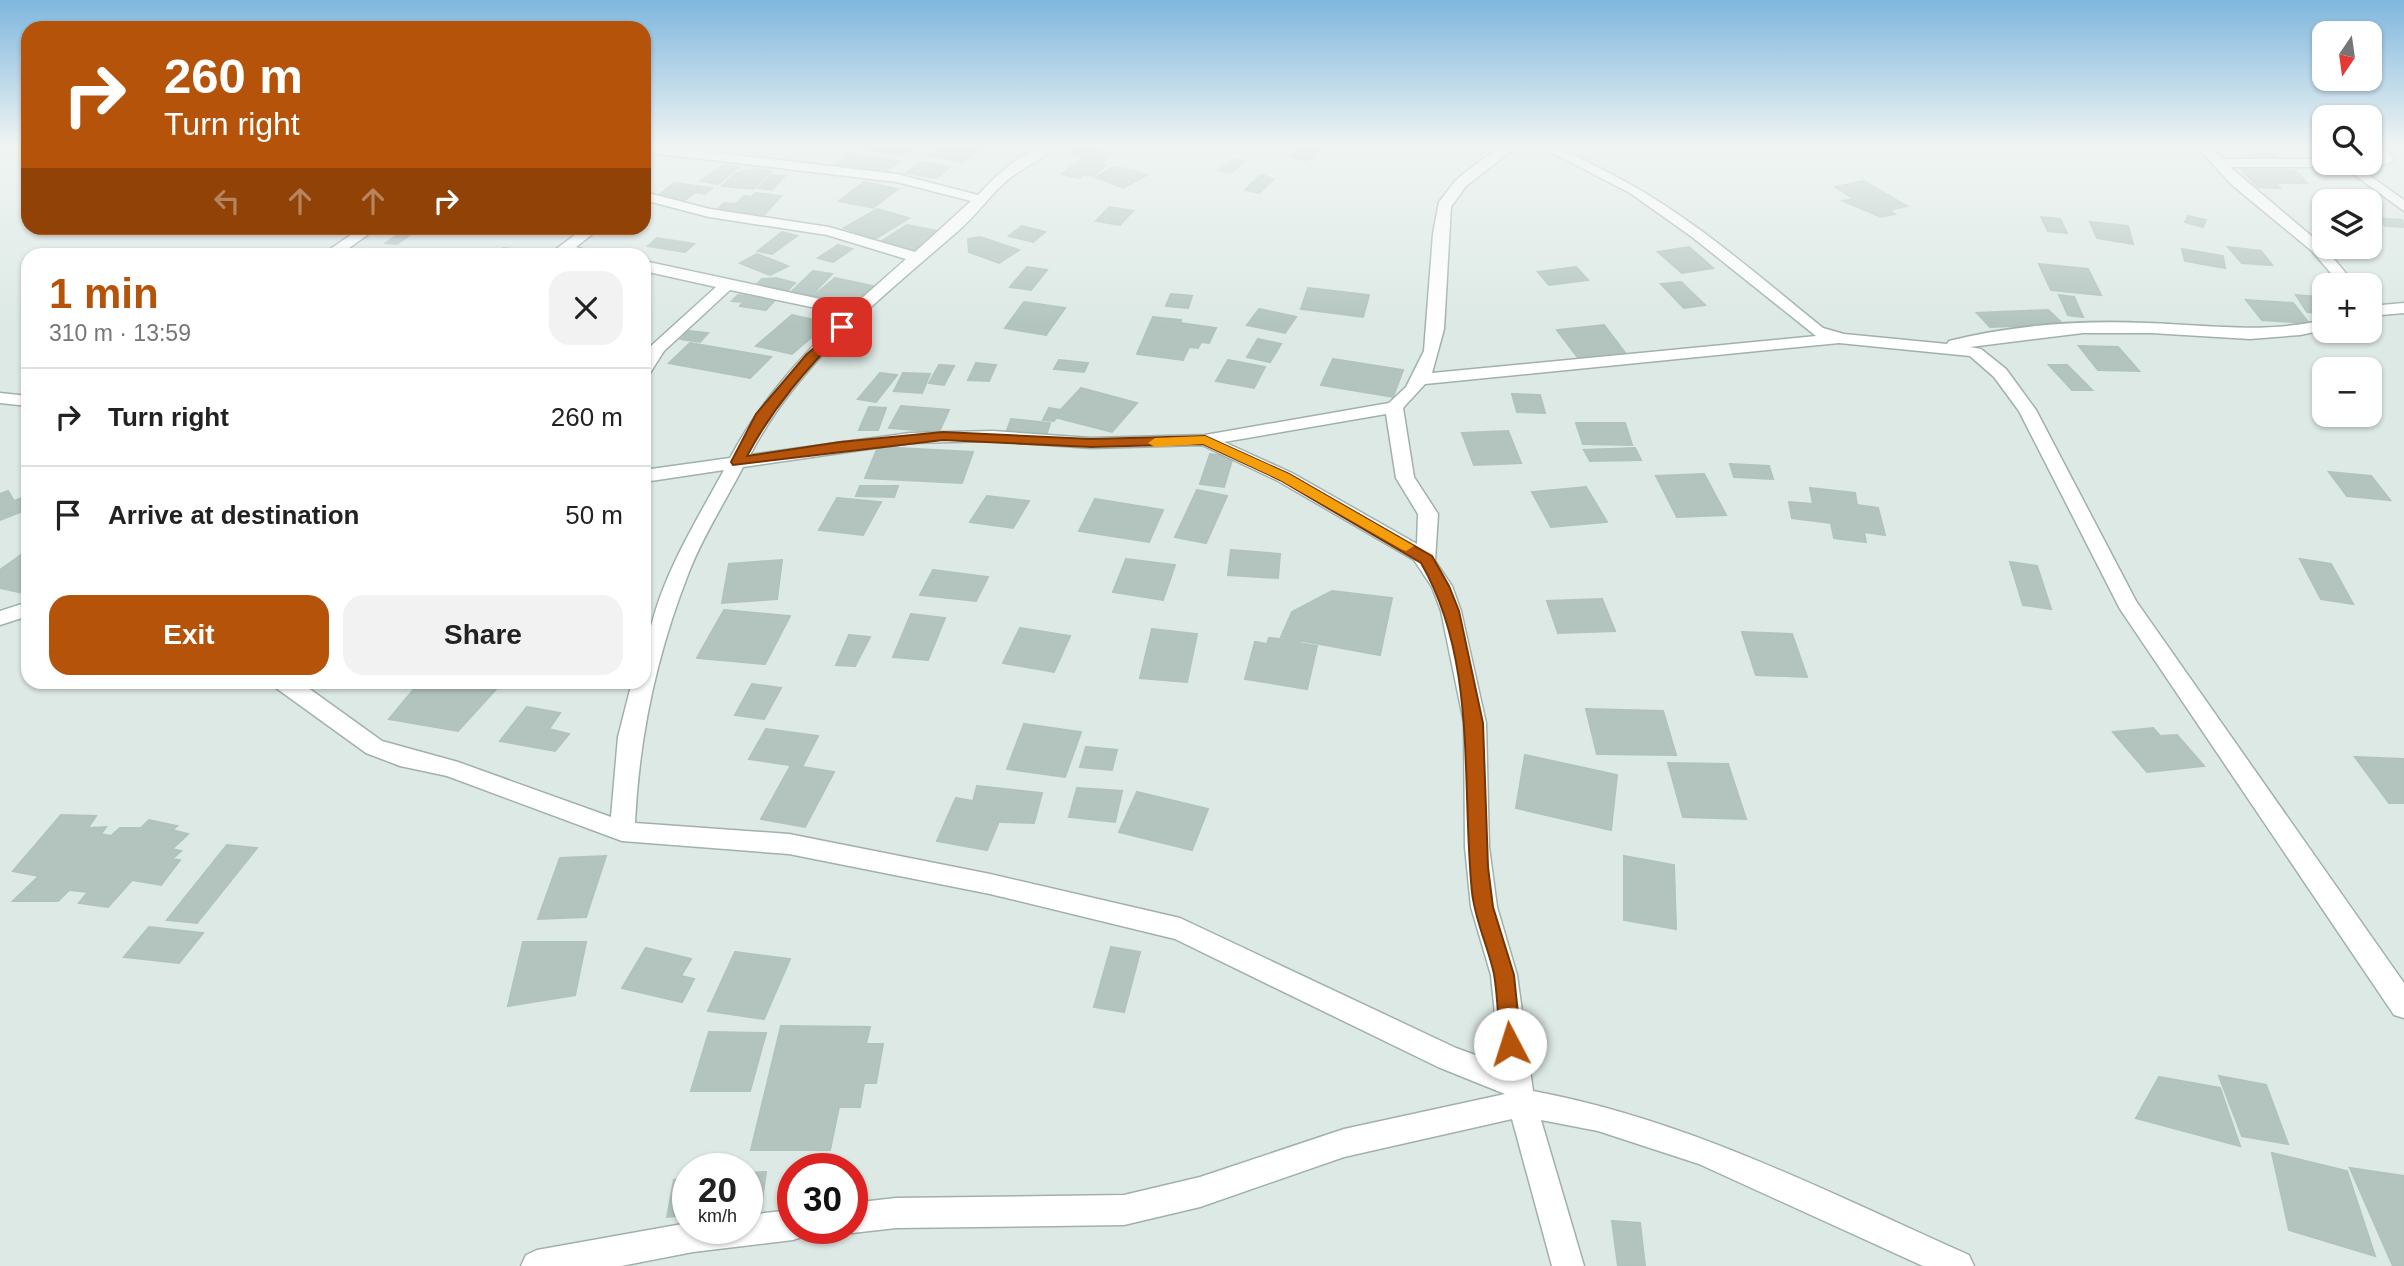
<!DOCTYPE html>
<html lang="en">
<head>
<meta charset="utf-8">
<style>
  body { margin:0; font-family:Arial,sans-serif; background:#f2f2f2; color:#222; height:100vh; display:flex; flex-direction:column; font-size:26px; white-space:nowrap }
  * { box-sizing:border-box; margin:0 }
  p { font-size:23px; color:#767676 }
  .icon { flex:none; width:38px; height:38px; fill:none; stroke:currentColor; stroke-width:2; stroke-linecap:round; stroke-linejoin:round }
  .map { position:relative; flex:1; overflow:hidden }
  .sheet { position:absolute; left:21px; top:248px; width:630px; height:441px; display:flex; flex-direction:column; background:#fff; border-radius:21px; box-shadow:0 2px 5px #0004 }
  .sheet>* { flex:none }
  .banner { position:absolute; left:21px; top:21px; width:630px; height:214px; border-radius:21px; box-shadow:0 2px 5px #0004; background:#b45309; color:#fff; overflow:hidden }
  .needle { width:46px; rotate:193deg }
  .controls { position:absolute; left:2312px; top:21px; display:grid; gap:14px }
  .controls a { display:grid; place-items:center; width:70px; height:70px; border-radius:14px; background:#fff; box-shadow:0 2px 5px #0004; font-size:35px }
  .speed { position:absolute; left:672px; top:1153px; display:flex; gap:14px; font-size:35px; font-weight:700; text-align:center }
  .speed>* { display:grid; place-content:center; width:91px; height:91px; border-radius:50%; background:#fff; box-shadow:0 2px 5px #0004; line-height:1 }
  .speed small { font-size:18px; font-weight:400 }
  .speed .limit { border:10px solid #d22; background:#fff; color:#111 }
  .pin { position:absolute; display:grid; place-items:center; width:60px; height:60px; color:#fff; margin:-30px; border-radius:14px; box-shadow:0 4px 10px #0006 }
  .me { position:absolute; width:77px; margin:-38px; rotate:355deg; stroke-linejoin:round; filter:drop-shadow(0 0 5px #0008) }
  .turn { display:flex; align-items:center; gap:24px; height:147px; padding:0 28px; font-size:32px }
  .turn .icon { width:91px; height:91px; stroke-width:2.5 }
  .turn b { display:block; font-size:49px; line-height:60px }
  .lanes { display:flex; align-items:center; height:66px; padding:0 28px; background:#0003; justify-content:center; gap:35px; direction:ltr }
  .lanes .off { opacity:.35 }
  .round { display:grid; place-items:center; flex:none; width:74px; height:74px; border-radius:21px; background:#f2f2f2 }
  .head { display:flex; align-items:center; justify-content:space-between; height:119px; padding:0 28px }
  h1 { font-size:42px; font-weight:800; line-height:52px; color:#b45309 }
  .primary-button { display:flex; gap:14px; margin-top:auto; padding:14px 28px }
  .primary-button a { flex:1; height:80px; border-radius:21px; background:#b45309; color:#fff; font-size:28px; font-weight:800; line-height:80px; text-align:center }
  .primary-button a+a { background:#f2f2f2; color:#222 }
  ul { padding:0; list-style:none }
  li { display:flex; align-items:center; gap:21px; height:98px; padding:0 28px; border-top:2px solid #e0e0e0 }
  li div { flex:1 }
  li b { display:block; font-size:26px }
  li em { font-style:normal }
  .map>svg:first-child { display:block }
  .building { fill:#b3c4be; stroke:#b0c3bd; stroke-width:2 }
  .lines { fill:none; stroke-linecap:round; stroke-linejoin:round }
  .minor-casing { stroke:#a0b1ad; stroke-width:3 }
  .minor { fill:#fff; fill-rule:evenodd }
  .route { fill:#b45309; stroke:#753606; stroke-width:2 }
  .slow { fill:#f59e0b }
</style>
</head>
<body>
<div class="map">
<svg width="2404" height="1266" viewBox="0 0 2404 1266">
  <rect width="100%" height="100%" fill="#dde9e5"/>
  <g class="building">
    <polygon points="849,147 905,148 920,147 903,155"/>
    <polygon points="938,147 978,147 982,148 961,162 928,155"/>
    <polygon points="1078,147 1082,147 1113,154 1103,161 1069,154"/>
    <polygon points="1303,147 1317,147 1322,148 1307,161 1291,157"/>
    <polygon points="848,153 899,161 884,173 834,165"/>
    <polygon points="2271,154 2280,161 2255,162 2246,155"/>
    <polygon points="1081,159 1107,165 1093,176 1084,174 1079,178 1062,174"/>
    <polygon points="1232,159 1244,162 1231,173 1218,170"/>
    <polygon points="920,162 950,167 936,178 906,173"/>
    <polygon points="723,165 739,167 718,184 701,181"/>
    <polygon points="1113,167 1136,171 1147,175 1123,188 1096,177"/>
    <polygon points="2240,168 2296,171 2307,183 2274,183 2280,188 2258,187"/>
    <polygon points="754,169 772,171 753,189 722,186 736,173"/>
    <polygon points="772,175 785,176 772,190 758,188"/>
    <polygon points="1261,175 1274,179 1259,193 1245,190"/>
    <polygon points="1864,181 1907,206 1889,210 1895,214 1881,217 1843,201 1854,199 1835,187"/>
    <polygon points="864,182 898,189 873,208 839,201"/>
    <polygon points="674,183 712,188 705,194 695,192 684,201 656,197"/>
    <polygon points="755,193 781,196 763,216 716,211 724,203 736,204 744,196 752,197"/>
    <polygon points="1109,207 1133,211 1120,225 1096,221"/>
    <polygon points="877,209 909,218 875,239 844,228"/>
    <polygon points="2188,216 2206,220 2203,227 2185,222"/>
    <polygon points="2041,217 2060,219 2067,233 2048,231"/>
    <polygon points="2376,218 2402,220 2404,227 2386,226"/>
    <polygon points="2090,222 2128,226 2133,244 2097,238"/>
    <polygon points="907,225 938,231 914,250 880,242"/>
    <polygon points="1022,226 1045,232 1033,242 1009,236"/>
    <polygon points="407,228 420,228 397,244 386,243"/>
    <polygon points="782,232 797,236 772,254 758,251"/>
    <polygon points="980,237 1019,250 999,263 969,252 968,239"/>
    <polygon points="657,238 694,244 685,252 648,246"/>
    <polygon points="838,245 852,249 833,262 818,258"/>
    <polygon points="1689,247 1713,268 1682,273 1658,252"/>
    <polygon points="2228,247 2261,251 2272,265 2242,263"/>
    <polygon points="503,248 544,253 540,256 494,256"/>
    <polygon points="2182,249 2223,256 2225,268 2185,261"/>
    <polygon points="757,254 788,266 770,275 740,263"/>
    <polygon points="2039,264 2088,269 2101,295 2051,290"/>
    <polygon points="1027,267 1047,270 1031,290 1010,287"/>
    <polygon points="1576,267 1588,280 1549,285 1538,272"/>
    <polygon points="813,271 832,274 811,296 790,293"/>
    <polygon points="776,278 795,283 787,291 755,286 762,279"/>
    <polygon points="835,278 873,286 849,307 811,298"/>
    <polygon points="1681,282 1705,305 1684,308 1661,284"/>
    <polygon points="1308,288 1369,295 1363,317 1301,309"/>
    <polygon points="1171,294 1192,296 1188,308 1166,306"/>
    <polygon points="738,295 775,300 766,310 740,306 743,302 732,301"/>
    <polygon points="2059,295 2074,297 2083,317 2068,315"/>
    <polygon points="2296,295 2318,297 2324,306 2324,313 2307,312"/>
    <polygon points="2246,300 2293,303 2309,323 2262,320"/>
    <polygon points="1024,302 1065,308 1046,335 1005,328"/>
    <polygon points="1259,309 1296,317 1285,333 1247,325"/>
    <polygon points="2048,310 2063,324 1990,327 1977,313"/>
    <polygon points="792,315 828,323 792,354 756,346"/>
    <polygon points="1153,317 1181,320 1180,323 1216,328 1209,343 1201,342 1198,348 1189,347 1183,360 1137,354"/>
    <polygon points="1604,325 1626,354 1579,359 1557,330"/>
    <polygon points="689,331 708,333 700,342 681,339"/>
    <polygon points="1258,339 1281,344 1270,362 1247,357"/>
    <polygon points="690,343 771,357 750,378 669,363"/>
    <polygon points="2079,346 2118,347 2139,371 2098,370"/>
    <polygon points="1333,359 1403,370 1393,397 1321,385"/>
    <polygon points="1059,360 1088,363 1084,372 1054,369"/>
    <polygon points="1228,360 1265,367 1254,388 1216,381"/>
    <polygon points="976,363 996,365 989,381 968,380"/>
    <polygon points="939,365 954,366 944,385 929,383"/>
    <polygon points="2049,365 2067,365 2092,390 2072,390"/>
    <polygon points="880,373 897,375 876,402 858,399"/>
    <polygon points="903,373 930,374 922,393 894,391"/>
    <polygon points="1081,388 1137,403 1112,432 1054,417"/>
    <polygon points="1512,394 1540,395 1545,413 1517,412"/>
    <polygon points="901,406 949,410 939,432 889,428"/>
    <polygon points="869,407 886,408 878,430 859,430"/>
    <polygon points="1049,408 1061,410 1054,421 1043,420"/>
    <polygon points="1011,419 1050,423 1047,433 1007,430"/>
    <polygon points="1576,423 1625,423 1632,445 1583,444"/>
    <polygon points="1508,431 1521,463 1474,465 1462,433"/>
    <polygon points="878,447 973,452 962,483 865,478"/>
    <polygon points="1635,448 1641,460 1590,461 1584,450"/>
    <polygon points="1210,454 1233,457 1224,487 1200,484"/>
    <polygon points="1730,464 1769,466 1773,479 1734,477"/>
    <polygon points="2329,472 2371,476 2390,500 2347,496"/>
    <polygon points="1704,474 1726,515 1677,517 1656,476"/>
    <polygon points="860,486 898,486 894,497 856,496"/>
    <polygon points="1586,487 1607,522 1551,527 1532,492"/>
    <polygon points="1810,488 1855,493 1857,505 1878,508 1885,535 1864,532 1866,542 1834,538 1831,523 1792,518 1789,502 1813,504"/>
    <polygon points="1197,490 1227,496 1206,543 1175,537"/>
    <polygon points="8,491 14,501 28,496 28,509 0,520 0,494"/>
    <polygon points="987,496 1029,501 1013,528 970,522"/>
    <polygon points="837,498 881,502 863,535 819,530"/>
    <polygon points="1095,499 1163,510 1149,542 1079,531"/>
    <polygon points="28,550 28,594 0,588 0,570"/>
    <polygon points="1231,550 1280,554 1278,578 1228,575"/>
    <polygon points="1126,559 1175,565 1163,600 1113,592"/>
    <polygon points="2300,559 2331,564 2353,604 2321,599"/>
    <polygon points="782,560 777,599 722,603 729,564"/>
    <polygon points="2010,562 2037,566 2051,609 2023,605"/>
    <polygon points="933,570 988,577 976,601 920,595"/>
    <polygon points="1332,591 1392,598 1380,655 1281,637 1292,612"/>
    <polygon points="1602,599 1615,631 1558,633 1547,601"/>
    <polygon points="724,610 790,616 765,664 697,658"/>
    <polygon points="911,614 945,618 928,660 893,657"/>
    <polygon points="1020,628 1070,636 1054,672 1003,663"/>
    <polygon points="1152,629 1197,634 1187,682 1140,678"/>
    <polygon points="1742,632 1792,634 1807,677 1756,675"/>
    <polygon points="849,635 870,637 855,666 836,665"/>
    <polygon points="1269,638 1300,641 1299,643 1317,646 1307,689 1245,679 1255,642 1267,644"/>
    <polygon points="420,682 472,682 497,688 458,731 389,719"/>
    <polygon points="752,684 781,688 764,719 735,715"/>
    <polygon points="527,707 560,713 549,729 569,734 555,751 500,741"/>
    <polygon points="1586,709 1663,711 1676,755 1597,754"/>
    <polygon points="1024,724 1081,732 1065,777 1007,769"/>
    <polygon points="2153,728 2160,736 2177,735 2204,766 2147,772 2113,732"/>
    <polygon points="766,729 818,736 802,767 749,759"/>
    <polygon points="1086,747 1117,750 1112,770 1080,767"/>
    <polygon points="1525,755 1617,775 1611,830 1516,808"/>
    <polygon points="2355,757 2404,759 2404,803 2389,803"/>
    <polygon points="1668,763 1728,764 1746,819 1683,817"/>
    <polygon points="791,765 834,772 805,827 761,819"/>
    <polygon points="977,786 1042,793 1034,823 968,821"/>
    <polygon points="1077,788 1122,791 1115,822 1069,817"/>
    <polygon points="1137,792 1208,809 1192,850 1119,832"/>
    <polygon points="956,798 1005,807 987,850 937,841"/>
    <polygon points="61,815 96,816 88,828 106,827 101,834 111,836 120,828 141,828 149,820 177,826 172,830 188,834 172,849 181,851 172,859 180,860 161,885 132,880 108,907 79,903 88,892 69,890 58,901 13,901 39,876 13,871"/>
    <polygon points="227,845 257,848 197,923 167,920"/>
    <polygon points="606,856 586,917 538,919 560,858"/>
    <polygon points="1624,856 1674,865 1676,929 1624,920"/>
    <polygon points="149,927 203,933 179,963 124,957"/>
    <polygon points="523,942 586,942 575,995 508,1006"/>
    <polygon points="1111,947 1140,952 1124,1012 1094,1007"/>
    <polygon points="646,948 691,959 681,976 694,979 682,1002 622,988"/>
    <polygon points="735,952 790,959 764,1019 708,1011"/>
    <polygon points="781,1026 870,1027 866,1044 883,1044 876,1083 864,1083 860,1107 839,1107 830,1150 751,1150"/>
    <polygon points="709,1032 766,1033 750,1091 691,1091"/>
    <polygon points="2219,1076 2266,1085 2288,1144 2242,1136"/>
    <polygon points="2159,1077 2220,1088 2240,1146 2136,1118"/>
    <polygon points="2272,1153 2347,1171 2375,1256 2289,1230"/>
    <polygon points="2350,1168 2404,1176 2404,1266 2393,1266"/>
    <polygon points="766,1172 761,1208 747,1210 747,1173"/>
    <polygon points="688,1179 688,1215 667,1217 674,1180"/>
    <polygon points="1612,1221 1640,1223 1645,1266 1618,1266"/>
  </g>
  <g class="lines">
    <g class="minor-casing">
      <g id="minor">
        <path d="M644,147h24l229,27 81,21c20,-21 46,-49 76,-48 -12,13 -30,20 -44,31 -19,15 -33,37 -52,53 -78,68 -160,132 -208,224l160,-22 83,-2 98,7 114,-3 184,-32 17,-16 18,-36 9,-117 6,-32 17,-22 24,-19 21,-14h15l-50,39 -15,21 -7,122 -12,44 384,-37 -124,-99 -62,-44 -89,-46c21,0 36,9 54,19 85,40 155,103 228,162l21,6 103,10 2,-3c63,-16 133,-21 198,-18 61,2 117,11 177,-3v10l-24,5 -50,4 -99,-6h-68l-113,14 11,2 25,20 30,41 100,191 268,382v35l-10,-3 -274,-406 -101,-198 -25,-34 -24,-21 -131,-13 -414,41 -22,24 11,69 24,37 -3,47 17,25 9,25 25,112 3,124 8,60 20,68 16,116c156,29 292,100 436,164l5,11h-51l-224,-102 -101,-33 -57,-11 43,146h-32l-40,-147 -168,38 -144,50 -76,18 -228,3 -44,5 -11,-4 11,-1v-25l44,-5 228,-3 76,-18 144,-48 161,-35 -67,-27 -263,-128 -185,-45 -201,-40 -167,-13 -175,-65 -47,-10 -34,-13 -90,-65 -3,-6h27l82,59 76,21 153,55 7,-80 14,-55h12c0,-78 43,-144 80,-212l-80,12v-12l86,-12c30,-56 69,-100 115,-144l-115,-24 -66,61 -14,22 -6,1v-17l8,-12 64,-58 -72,-16v-10l209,45 53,-47 -79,-24 -118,-18 -65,-17v-8l66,17 119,18 86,25 56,-51 -74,-19 -253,-30zM1386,414l10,64 22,36 -1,30 -125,-71 -68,-31zM993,441l98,7 111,-3 76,36 136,79 18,27 9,24 23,112 1,124 6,60 20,68 9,89 -44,-16 -276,-130 -190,-44 -201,-40 -154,-11c4,-87 22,-170 54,-251 14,-36 36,-70 54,-105l167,-24z"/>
        <polygon points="2197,147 2211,147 2223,159 2324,159 2324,163 2330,163 2324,167 2230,167 2322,245 2356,285 2341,285 2312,251 2232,185"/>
        <polygon points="2370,147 2383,147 2394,160 2387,164 2365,165 2364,163 2370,163 2370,158 2378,157"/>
        <polygon points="2338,163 2352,163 2404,200 2404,211"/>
        <polygon points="361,228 377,228 338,256 320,256"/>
        <polygon points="584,228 600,228 576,247 602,256 547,256"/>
        <polygon points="2404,303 2404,313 2370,316 2370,306"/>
        <polygon points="0,393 28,396 28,406 0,403"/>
        <polygon points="28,602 28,616 0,625 0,611"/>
        <polygon points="793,1210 793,1228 807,1228 804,1236 793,1240 693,1252 621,1266 521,1266 526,1255 537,1250 688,1223 688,1228 747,1228 747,1215"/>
      </g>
    </g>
    <use href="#minor" class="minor"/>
  </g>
  <linearGradient id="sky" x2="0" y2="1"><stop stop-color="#7fb7de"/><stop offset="0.45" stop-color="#f0f5f3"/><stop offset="1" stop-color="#f0f5f3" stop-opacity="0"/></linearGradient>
  <rect width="2404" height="324" fill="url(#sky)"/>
  <path class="route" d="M842,323l6,4 -2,2c-39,39 -73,78 -99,127l93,-14 103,-10 148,7 114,-3 84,38 143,82 17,30 10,25 24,112 5,144 5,40 21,68 7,69 -3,6 -8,3 -7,-3 -3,-6c-2,-23 -2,-47 -6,-70 -6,-28 -19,-53 -22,-82 -11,-108 6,-231 -51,-329l-141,-83 -77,-36 -112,3 -148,-7 -210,25 -2,-3 25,-48 50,-59z"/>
  <polygon class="slow" points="1205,436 1289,474 1414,546 1406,551 1401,549 1280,480 1203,444 1155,447 1148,443 1155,438"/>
</svg>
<div class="controls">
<a><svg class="needle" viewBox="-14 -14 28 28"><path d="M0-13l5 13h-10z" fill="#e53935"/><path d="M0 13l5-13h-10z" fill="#767676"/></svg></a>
<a><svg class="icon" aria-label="search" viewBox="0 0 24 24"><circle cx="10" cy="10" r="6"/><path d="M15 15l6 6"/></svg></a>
<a><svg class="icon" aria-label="layers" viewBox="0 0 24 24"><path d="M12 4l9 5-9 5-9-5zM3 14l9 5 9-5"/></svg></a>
<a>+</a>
<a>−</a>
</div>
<div class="speed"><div>20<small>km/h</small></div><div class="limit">30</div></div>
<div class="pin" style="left:842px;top:327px;background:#d93025"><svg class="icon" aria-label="arrive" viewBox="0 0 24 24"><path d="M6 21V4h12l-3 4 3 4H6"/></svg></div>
<svg class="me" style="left:1510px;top:1044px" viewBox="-20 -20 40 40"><circle r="19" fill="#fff"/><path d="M0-13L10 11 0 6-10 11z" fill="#b45309"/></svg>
<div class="banner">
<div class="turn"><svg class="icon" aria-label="right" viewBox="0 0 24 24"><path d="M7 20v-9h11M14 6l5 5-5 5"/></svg><div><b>260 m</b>Turn right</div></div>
<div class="lanes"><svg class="icon off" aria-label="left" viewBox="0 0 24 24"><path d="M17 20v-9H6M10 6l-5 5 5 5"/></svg><svg class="icon off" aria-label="ahead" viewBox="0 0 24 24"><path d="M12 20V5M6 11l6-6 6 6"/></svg><svg class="icon off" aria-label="ahead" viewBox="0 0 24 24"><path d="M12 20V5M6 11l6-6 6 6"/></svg><svg class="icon" aria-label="right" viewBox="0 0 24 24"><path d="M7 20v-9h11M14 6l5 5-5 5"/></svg></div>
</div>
<section class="sheet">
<div class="head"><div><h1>1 min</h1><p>310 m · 13:59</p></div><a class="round"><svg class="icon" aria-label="close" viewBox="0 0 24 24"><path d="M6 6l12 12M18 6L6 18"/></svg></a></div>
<ul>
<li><svg class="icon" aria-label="right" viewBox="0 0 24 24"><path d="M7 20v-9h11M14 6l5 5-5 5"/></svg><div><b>Turn right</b></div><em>260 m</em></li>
<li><svg class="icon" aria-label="arrive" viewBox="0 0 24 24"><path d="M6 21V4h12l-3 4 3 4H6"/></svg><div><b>Arrive at destination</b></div><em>50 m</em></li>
</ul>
<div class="primary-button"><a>Exit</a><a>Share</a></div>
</section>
</div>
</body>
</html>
